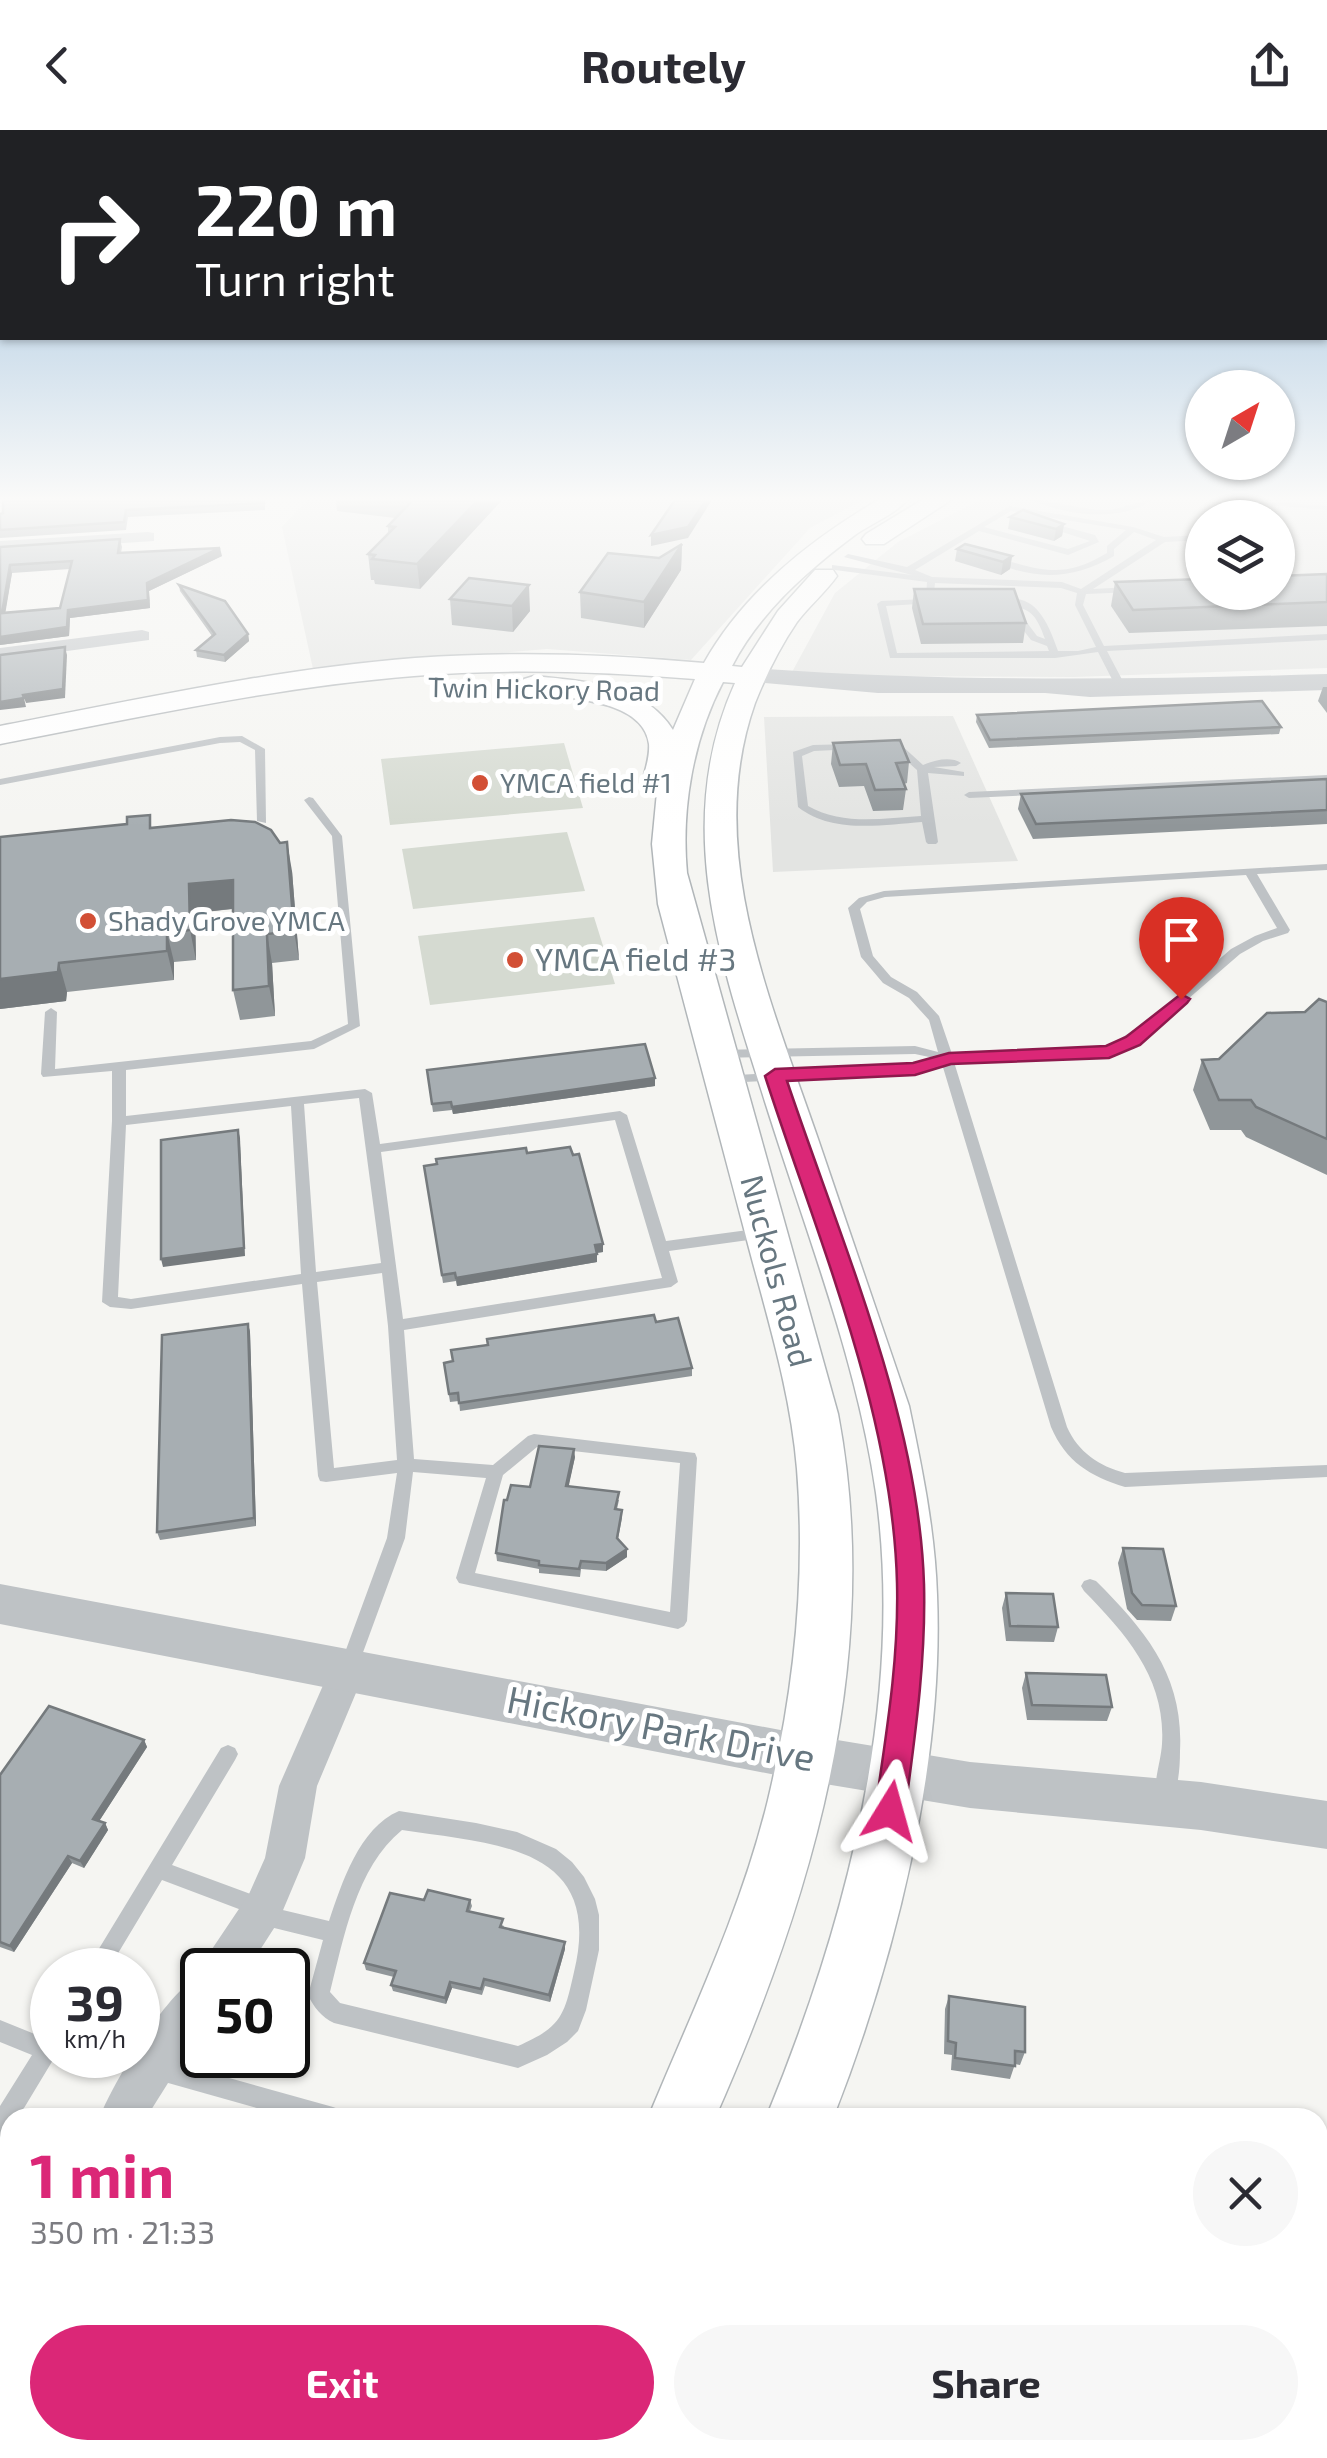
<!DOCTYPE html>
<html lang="en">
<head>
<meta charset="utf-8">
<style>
  body { margin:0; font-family:"Exo 2",sans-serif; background:#f7f7f7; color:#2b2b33; height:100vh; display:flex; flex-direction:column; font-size:38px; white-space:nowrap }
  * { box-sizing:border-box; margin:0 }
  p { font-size:32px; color:#7c7c81 }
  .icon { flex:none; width:55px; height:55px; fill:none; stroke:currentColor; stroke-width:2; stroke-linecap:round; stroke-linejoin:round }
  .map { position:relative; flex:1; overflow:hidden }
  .sheet { position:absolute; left:0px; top:1978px; width:1328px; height:352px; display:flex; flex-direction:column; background:#fff; border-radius:30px 30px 0 0; box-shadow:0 2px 8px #0004 }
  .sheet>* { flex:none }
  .guide { position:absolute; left:0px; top:0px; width:1328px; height:210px; box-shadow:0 2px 8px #0004; background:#202124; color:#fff; overflow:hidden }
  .needle { width:65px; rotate:39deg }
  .tools { position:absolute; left:1185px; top:240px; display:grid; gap:20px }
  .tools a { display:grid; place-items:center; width:110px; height:110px; border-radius:50%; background:#fff; box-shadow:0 2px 8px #0004; font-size:50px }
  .speed { position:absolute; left:30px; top:1818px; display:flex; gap:20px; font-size:50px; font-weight:700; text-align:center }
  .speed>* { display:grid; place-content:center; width:130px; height:130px; border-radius:50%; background:#fff; box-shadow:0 2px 8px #0004; line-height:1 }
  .speed small { font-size:25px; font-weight:400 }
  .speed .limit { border:5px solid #111; border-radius:15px; background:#fff; color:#111 }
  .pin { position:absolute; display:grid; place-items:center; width:85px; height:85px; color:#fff; margin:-102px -42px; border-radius:50% 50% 50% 0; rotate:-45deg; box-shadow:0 0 10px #0007 }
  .pin .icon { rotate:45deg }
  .me { position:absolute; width:110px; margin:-55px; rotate:8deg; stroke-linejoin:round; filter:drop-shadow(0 0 8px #0008) }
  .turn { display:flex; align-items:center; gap:35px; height:210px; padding:0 30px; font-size:45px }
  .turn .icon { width:130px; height:130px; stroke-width:2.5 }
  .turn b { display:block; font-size:70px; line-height:85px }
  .round { display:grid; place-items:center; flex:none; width:105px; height:105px; border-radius:52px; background:#f7f7f7 }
  .summary { display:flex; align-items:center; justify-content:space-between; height:170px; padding:0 30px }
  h1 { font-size:60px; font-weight:700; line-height:75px; color:#db2777 }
  .button { display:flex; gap:20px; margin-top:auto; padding:20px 30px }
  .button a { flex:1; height:115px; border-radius:60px; background:#db2777; color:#fff; font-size:40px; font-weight:700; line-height:115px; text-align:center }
  .button a+a { background:#f7f7f7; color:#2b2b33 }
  header { display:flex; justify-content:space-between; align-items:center; height:130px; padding:0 30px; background:#fff; font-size:45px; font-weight:700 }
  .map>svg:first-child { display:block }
  .built { fill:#e3e4e2; fill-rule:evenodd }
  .green { fill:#d5dad1 }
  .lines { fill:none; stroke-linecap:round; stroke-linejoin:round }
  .secondary-casing { stroke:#b1b6b9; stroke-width:3 }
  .service { fill:#bec2c5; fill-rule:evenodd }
  .minor { fill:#bec2c5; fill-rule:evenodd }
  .tertiary { fill:#bec2c5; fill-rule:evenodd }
  .secondary { fill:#fff; fill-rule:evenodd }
  .wall { fill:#909699; fill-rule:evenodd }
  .shaded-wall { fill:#757a7d }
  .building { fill:#a7aeb2; stroke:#757a7d; stroke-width:2.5; fill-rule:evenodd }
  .route { fill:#db2777; stroke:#8e194d; stroke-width:2.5 }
  .poi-dot { fill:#d24f35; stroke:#fff; stroke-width:4 }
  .labels { text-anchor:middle; stroke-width:10; stroke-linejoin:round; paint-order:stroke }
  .far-street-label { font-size:28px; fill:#677780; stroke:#fff }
  .far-poi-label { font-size:28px; fill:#677780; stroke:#fff; text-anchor:start }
  .poi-label { font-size:32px; fill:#677780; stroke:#fff; text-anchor:start }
  .street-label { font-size:32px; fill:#677780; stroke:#fff }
  .near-street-label { font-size:38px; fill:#677780; stroke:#fff }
</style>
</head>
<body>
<header><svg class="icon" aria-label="back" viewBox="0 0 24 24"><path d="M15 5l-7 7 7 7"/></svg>Routely<svg class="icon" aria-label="share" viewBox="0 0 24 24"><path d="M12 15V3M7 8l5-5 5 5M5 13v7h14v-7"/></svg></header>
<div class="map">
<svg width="1327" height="2328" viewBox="0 0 1327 2328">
  <rect width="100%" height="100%" fill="#f5f5f2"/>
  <g class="built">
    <polygon points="307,370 863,370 810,398 691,530 547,519 313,539 282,397"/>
    <path d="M980,370h347v168l-253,9 -243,-1 -39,-4 43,-79 63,-51zM1202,388h76v74h-76z"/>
    <polygon points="953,586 1018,731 773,742 764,587"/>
  </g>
  <g class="green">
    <polygon points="564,613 583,678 390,695 381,629"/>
    <polygon points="567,702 585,761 413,779 402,719"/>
    <polygon points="594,787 615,854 430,875 418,806"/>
  </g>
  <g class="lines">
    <g class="secondary-casing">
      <g id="secondary">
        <path d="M878,370h29c-13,15 -35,23 -52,35 -48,36 -95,77 -123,131l10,1 36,-56 37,-41h18l4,6c-12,17 -28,30 -40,46 -17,25 -31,53 -42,81 -52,146 16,299 63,436 30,89 61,178 91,267 13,62 26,125 28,189 7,170 -42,365 -104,523h-67c80,-194 139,-415 110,-625 -19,-132 -69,-258 -109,-385 -44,-140 -97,-281 -32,-425l-12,-1c-30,57 -42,127 -36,191l151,541c46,243 -25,482 -123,704h-67c44,-106 93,-207 120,-318 26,-109 38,-219 29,-331 -6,-75 -29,-149 -48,-221 -30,-115 -61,-230 -91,-344l-6,-60 5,-52 -10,-2 -5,-7c3,-13 8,-26 7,-39 -6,-48 -92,-45 -125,-53l-5,-6 5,-6 10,-3c49,5 111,8 139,54l22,-51c-93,-7 -187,-11 -281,-3 -140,11 -277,42 -414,68v-18c137,-26 275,-57 415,-68 96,-7 193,-4 289,5 40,-71 105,-122 174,-163z"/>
        <polygon points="922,370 951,370 884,414 866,414 862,409 866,404"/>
        <polygon points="478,2320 554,2320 550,2328 474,2328"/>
        <polygon points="608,2320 684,2320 681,2328 605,2328"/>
      </g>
    </g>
    <g class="service">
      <path d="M1031,370c25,0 49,10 74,10 17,0 31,-10 48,-10 -35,23 -86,15 -122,0z"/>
      <polygon points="1251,370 1327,376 1327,380 1257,374 1237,388 1227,388"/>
      <path d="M1010,376l123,21 31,10 38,-2v5l-37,2 -72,47 37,-2 4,3 -1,2 -47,2 -3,11 21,41 223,-12v6l-220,11 20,38 -5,3 -5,-3 -19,-37 -43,6h-165l-13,-54 4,-3 45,-2 1,-17 -92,-12 -3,-1v-4l80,10 -68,-18 4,-3 59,13zM1011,381l115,19 -19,16v7c-45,27 -66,17 -113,4l-4,3c43,21 83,20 124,-4v-7l20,-17 22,8 -75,49 -19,-7 -130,-5 -17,-7 64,-39 89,24 31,-13 -4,-7 -48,-13 -4,2 1,2 46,15 -22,8 -84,-22zM935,453l126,5 16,5 -2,12 21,42 -18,4h-20c-11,-31 -24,-63 -64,-49l1,2c31,4 39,3 50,35l-8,-3 -12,-16 -8,2 14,18 16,6 2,5 -152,2 -11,-47 47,-3z"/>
      <polygon points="242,606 265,619 266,693 257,691 255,620 240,612 220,613 0,655 0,649 220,607"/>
      <path d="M886,614h14l23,21c11,-5 28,-9 38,-2l-5,3 -22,1 30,5v4l-36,-3 10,69 -2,2h-8l-2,-2 -4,-20c-40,3 -90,12 -124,-15l-5,-55 20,-7 39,-1 4,1v4l-42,2 -12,5 6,50c35,20 75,12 113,10l-4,-46 -24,-21 -7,-1z"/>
      <polygon points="1327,645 1327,651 969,668 964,665 969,662"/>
      <path d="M309,667l4,1 29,38 18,190 -46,23 -188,21v46l239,-27 7,4 8,51 240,-33 7,4 39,126 97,-13 5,2 2,3 -2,3 -5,2 -94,13 9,31 -7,5 -267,43 10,129 79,6 35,-29 6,-2 161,19 2,5 -10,163 -3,5 -6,3 -219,-46 -3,-5 30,-100 -73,-6 -8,66 -47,128 -3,6 -6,2 -6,-2 -3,-6 47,-128 10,-65 -71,9 -6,-1 -2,-5 -16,-192 -171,25 -21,-2 -8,-5 10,-181v-50l-69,6 -2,-3 4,-62 6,-4 6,4 -2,57 256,-28 37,-17 -16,-188 -28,-36zM359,968l22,165 -65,9 -12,-168zM291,976l10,168 -170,25 -13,-2 8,-172zM615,990l47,158 -259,41 -22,-167zM382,1143l6,53 9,134 -63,8 -17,-186zM537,1317l143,16 -10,149 -195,-39 28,-98z"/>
      <path d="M1327,734v6l-70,4 33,56 -2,3 -25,8 -23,13 -82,71 -44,30 -160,7 113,365c11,25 32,39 58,46l202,-8v12l-202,10c-35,-11 -59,-25 -74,-60l-109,-363 -27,9 -191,10 -5,-1 -2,-3 2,-3 195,-11 20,-7 -19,-4 -196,4 -6,-4 6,-4 196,-4 23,6 -9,-32 -20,-22 -26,-15 -22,-26 -13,-49 11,-10 25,-7zM1246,745l31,53 -22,8 -24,13 -82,71 -43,28 -154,6 -13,-38 -22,-24 -26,-15 -18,-21 -13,-47 7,-7 18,-5z"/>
      <path d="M1090,1449l6,2c50,50 88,95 84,170 0,18 -2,38 -9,54l-7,3 -7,-3c-6,-16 4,-43 5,-61 4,-65 -35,-109 -78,-153l-3,-5 3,-5z"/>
      <path d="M228,1615l7,3 3,6 -3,6 -63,105 95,35 3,7 59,14c13,-38 30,-93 70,-110l77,12 41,9 39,17 16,13 12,15 11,22 4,16v35l-13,60 -8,21 -11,11 -20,13 -29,13 -184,-45c-12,-5 -21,-17 -26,-28l15,-55 -61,-15 -7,-3 -3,-8 -90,-34 -54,90h-22l135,-222zM402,1700c91,14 203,15 172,142 -10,45 -13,55 -56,74l-178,-43 -10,-11c14,-55 26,-124 72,-162z"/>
      <polygon points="0,1890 42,1907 44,1903 52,1900 52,1925 56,1925 18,1988 10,1988 8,2005 0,2008 0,1976 32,1925 0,1912"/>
      <polygon points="154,1927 333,1977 341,1980 344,1988 292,1988 154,1949 146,1946 143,1938 146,1930"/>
      <polygon points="0,2135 10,2139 10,2163 0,2159"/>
    </g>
    <g class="minor">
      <polygon points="148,402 154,403 154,411 0,421 0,411"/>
      <polygon points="142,500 149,502 149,510 0,530 0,518"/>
      <polygon points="348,1523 361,1528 366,1539 317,1656 305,1728 278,1792 247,1840 202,1841 208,1825 249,1764 265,1728 279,1656 335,1528"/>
      <path d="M202,1845v54l-56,89h-47c15,-36 68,-129 103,-143z"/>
      <polygon points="10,2164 10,2226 0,2230 0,2168"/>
    </g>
    <g class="tertiary">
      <path d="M752,538c192,14 383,12 575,6v16l-237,7 -45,-4h-167l-135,-12 -4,-5z"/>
      <polygon points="0,1454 807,1605 970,1632 1201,1652 1327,1671 1327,1719 1201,1700 970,1678 807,1651 0,1494"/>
    </g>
    <use href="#secondary" class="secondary"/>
  </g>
  <g class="wall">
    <polygon points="265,370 265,380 128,387 126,400 0,408 0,384"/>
    <polygon points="336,370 502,370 420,459 375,454 374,450 371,450 368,424 388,404 388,396 395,388 337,381"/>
    <polygon points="1010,387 1064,394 1062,406 1054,411 1008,399"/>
    <path d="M120,409l2,8 -1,6 101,3 -73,35 1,17 -80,10 -1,18 -69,9v-98zM70,439l-10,39 -55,4 7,-39z"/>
    <polygon points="682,414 681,440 644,498 581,488 580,462 659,428"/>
    <polygon points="957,419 1012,426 1010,439 1001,445 955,431"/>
    <polygon points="1327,444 1327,496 1129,503 1111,476 1115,452"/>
    <polygon points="469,448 530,481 513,502 452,495 450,469"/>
    <polygon points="179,455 248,504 249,511 225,532 197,527 196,520 212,506 180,461"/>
    <polygon points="914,459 1026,493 1023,513 921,514 912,478"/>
    <polygon points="1323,557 1327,557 1327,583 1318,571"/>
    <polygon points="977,585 1281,597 1279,604 989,618 976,592"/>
    <polygon points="833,613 909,632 907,653 904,654 906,659 903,680 873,681 864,656 839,657 831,634"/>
    <polygon points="1327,649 1327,694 1033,709 1018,679 1021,664"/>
    <polygon points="153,698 292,741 299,830 272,833 275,886 240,890 233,860 233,779 195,783 196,830 174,832 174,850 67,862 66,871 0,879 0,707"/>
    <polygon points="1327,872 1327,1045 1246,1007 1241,1000 1210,1000 1193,960 1202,930 1219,929"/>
    <polygon points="427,940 655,948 655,956 453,984 452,980 433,982"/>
    <polygon points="527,1023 603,1122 597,1123 597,1132 457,1156 456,1151 443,1153 424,1036"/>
    <polygon points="656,1192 692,1238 692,1246 460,1281 459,1271 450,1272 444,1233"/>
    <polygon points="248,1194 250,1202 256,1396 160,1410 157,1402"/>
    <polygon points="575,1327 568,1357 619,1370 617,1379 622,1388 618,1409 627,1427 606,1441 581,1439 580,1447 539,1443 539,1439 497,1431 496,1423 507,1370 530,1357"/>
    <polygon points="1123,1418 1176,1476 1171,1491 1137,1490 1127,1479 1118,1433"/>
    <polygon points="1006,1463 1058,1497 1054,1512 1006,1511 1002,1478"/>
    <polygon points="1026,1543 1112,1577 1107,1591 1027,1590 1022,1558"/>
    <polygon points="144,1610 147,1617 99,1691 105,1693 108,1700 84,1738 72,1733 14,1822 0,1817 0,1645"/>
    <polygon points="424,1770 470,1770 472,1776 470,1781 504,1796 503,1798 565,1812 565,1819 550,1872 485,1856 482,1865 452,1858 446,1874 393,1861 391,1855 394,1847 366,1840 364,1833"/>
    <polygon points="949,1866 1025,1922 1020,1935 1015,1934 1010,1949 951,1940 952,1925 944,1924 945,1879"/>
  </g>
  <g class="shaded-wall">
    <polygon points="478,370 502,370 420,459 417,434"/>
    <polygon points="706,370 712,370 688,408 651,416 651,405"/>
    <polygon points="1064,394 1062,406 1054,411 1056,399"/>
    <polygon points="682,414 681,440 644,498 644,472"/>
    <polygon points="220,418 222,426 149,461 150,478 70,488 69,506 0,515 0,507 68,480 147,453"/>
    <polygon points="1012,426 1010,439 1001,445 1003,432"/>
    <polygon points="10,435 12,443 4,491 2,483"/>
    <polygon points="529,455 530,481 513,502 512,476"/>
    <polygon points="248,504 249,511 225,532 224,525"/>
    <polygon points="65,517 67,525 65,568 26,573 23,565"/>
    <polygon points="24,568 26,577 0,580 0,572"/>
    <polygon points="287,712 292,741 299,830 294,801"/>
    <polygon points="233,750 239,778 195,783 196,830 190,800 189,754"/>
    <polygon points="167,803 174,832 174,850 167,821"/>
    <polygon points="267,804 272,833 275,886 269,856"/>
    <polygon points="59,833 67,862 66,871 0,879 0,849"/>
    <polygon points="655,948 655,956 453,984 452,977"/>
    <polygon points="238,1000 240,1008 245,1126 163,1137 161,1129"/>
    <polygon points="603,1114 603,1122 595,1123 595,1115"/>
    <polygon points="597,1124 597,1132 457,1156 456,1148"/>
    <polygon points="248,1194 250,1202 256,1396 254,1388"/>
    <polygon points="574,1319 575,1327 567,1364 566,1356"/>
    <polygon points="627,1419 627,1427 606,1441 606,1433"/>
    <polygon points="144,1610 147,1617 96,1696 93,1689"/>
    <polygon points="105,1693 108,1700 84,1738 80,1731"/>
    <polygon points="68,1726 72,1733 14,1822 10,1816"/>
    <polygon points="565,1812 565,1819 550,1872 549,1865"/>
    <polygon points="450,1852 452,1858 446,1874 445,1868"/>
  </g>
  <g class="building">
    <polygon points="3,370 264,370 264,373 126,380 124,392 0,400 0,384 3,383"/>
    <polygon points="413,370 478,370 417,434 372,429 375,425 368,424 395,397 388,396"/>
    <polygon points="675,370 706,370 688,397 651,405"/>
    <polygon points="1023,380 1064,394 1056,399 1010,387"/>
    <path d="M120,409l-2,14 102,-5 -73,35 1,17 -80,10 -1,17 -67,10v-90zM72,431l-12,47 -58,5 8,-48z"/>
    <polygon points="682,414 644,472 580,462 608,423 659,428"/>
    <polygon points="965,414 1012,426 1003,432 957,419"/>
    <polygon points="1327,444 1327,472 1133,480 1115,452 1202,449 1202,462 1278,462 1278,446"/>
    <polygon points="469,448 529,455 512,476 450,469"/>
    <polygon points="179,455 225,471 248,504 224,525 196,520 215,504"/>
    <polygon points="914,459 1014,459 1026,493 923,494"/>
    <polygon points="65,517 63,559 23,565 24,568 0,572 0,525"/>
    <polygon points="1262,571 1281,597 990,610 977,585"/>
    <polygon points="900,610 909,632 896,633 906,659 875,660 866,634 840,635 833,613"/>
    <polygon points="1327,649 1327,680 1036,694 1021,664"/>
    <polygon points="150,685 150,698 231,690 255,692 271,700 280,713 287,712 294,801 267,804 269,856 233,860 233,750 189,754 190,800 167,803 167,821 59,833 58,842 0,849 0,707 127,694 127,687"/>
    <polygon points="1319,869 1327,872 1327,1009 1256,977 1251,970 1219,970 1202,930 1219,929 1267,883 1305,882"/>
    <polygon points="645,914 655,948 452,977 451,972 432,974 427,940"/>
    <polygon points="238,1000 244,1118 161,1129 161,1010"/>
    <polygon points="570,1017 573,1025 579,1024 603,1114 595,1115 597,1124 456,1148 455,1143 442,1145 424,1036 437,1034 436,1029 526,1018 527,1023"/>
    <polygon points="654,1185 656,1192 678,1188 692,1238 459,1273 458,1263 449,1264 444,1233 453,1231 451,1220 488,1215 487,1209"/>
    <polygon points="248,1194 254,1388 157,1402 162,1205"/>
    <polygon points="539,1316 574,1319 566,1356 619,1362 615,1379 622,1380 617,1408 627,1419 606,1433 581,1431 579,1439 539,1435 539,1431 496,1423 504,1370 507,1370 511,1355 530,1357"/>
    <polygon points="1123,1418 1163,1419 1176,1476 1142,1475 1132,1463"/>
    <polygon points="1006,1463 1053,1464 1058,1497 1010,1496"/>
    <polygon points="1026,1543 1106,1545 1112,1577 1032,1575"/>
    <polygon points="49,1576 144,1610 93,1689 105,1693 80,1731 68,1726 10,1816 0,1812 0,1645"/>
    <polygon points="428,1760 470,1770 467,1781 503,1789 500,1797 565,1812 549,1865 484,1849 481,1859 450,1852 445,1868 391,1855 396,1841 364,1833 390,1763 424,1770"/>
    <polygon points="949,1866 1025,1877 1025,1922 1015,1921 1015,1936 955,1928 956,1913 948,1911"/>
  </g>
  <linearGradient id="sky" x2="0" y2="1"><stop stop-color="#94bada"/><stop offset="0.53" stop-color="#fafaf9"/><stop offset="1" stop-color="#fafaf9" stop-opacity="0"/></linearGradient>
  <rect width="1327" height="696" fill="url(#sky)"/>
  <path class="route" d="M1181,864l9,5 -3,4 -47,42 -31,13 -158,6 -36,11 -128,6c53,158 132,337 137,503 2,77 -9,152 -19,227l-4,10 -11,4 -10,-4 -5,-10c11,-76 24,-151 22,-228 -4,-170 -80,-346 -132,-507l10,-7 138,-6 36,-10 157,-7 20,-9z"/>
  <g class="poi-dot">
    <circle cx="480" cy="653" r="10"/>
    <circle cx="88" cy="791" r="10"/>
    <circle cx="515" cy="830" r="10"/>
  </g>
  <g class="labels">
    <g class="far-street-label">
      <text transform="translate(544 559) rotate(1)" y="10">Twin Hickory Road</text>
    </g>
    <g class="far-poi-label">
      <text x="500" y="663">YMCA field #1</text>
      <text x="108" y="801">Shady Grove YMCA</text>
    </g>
    <g class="poi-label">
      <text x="535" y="841">YMCA field #3</text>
    </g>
    <g class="street-label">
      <text transform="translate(776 1141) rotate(75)" y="11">Nuckols Road</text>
    </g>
    <g class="near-street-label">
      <text transform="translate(661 1599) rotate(11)" y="13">Hickory Park Drive</text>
    </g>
  </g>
</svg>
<div class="tools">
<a><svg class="needle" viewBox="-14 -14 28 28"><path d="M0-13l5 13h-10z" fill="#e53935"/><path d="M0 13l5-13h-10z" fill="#7c7c81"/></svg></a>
<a><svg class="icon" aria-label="layers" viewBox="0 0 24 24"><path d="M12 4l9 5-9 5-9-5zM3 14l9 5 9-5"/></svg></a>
</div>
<div class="speed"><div>39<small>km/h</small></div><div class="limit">50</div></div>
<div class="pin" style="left:1181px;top:869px;background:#d93025"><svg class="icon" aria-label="arrive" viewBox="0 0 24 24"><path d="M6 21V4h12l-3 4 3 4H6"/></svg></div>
<svg class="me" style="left:890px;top:1681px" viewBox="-20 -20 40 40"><path d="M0-17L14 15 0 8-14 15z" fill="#db2777" stroke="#fff" stroke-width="4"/></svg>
<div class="guide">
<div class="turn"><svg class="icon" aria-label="right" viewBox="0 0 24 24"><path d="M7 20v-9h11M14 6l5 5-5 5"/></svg><div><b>220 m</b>Turn right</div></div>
</div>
<section class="sheet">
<div class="summary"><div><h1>1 min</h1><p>350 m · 21:33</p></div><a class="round"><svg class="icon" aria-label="close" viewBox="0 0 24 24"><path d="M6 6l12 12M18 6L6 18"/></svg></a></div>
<div class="button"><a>Exit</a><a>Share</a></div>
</section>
</div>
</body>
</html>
